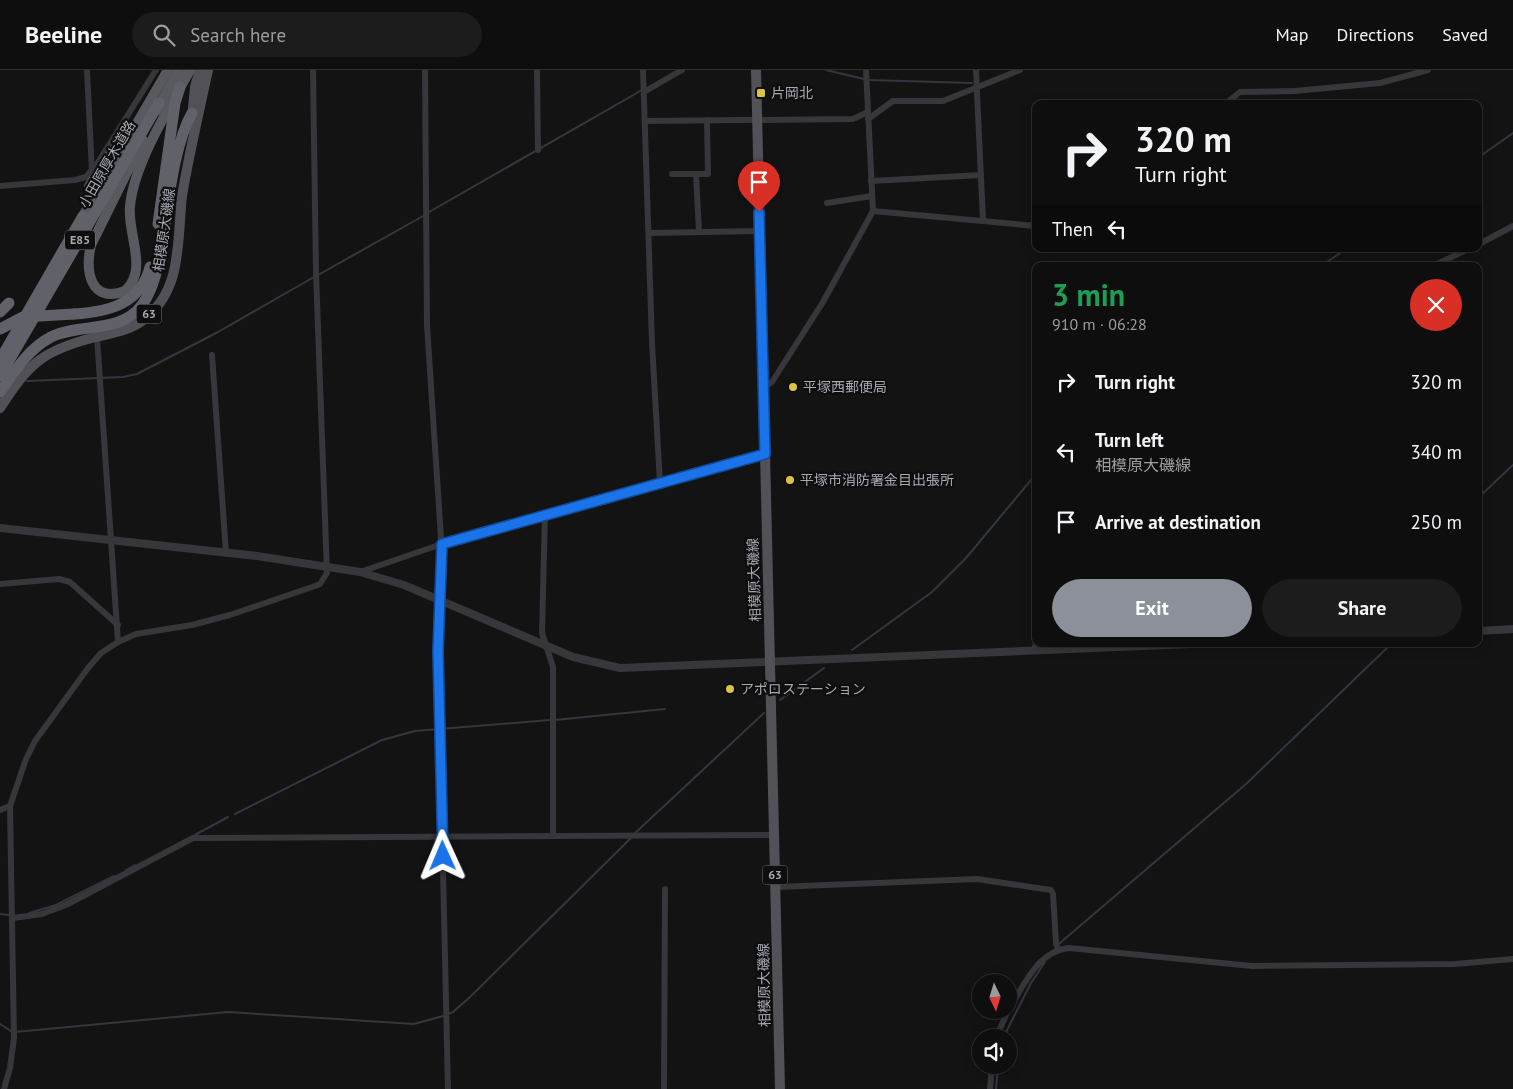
<!DOCTYPE html>
<html lang="en">
<head>
<meta charset="utf-8">
<style>
  body { margin:0; font-family:"PT Sans","Noto Sans JP",sans-serif; background:#1c1c1d; color:#f1f3f6; height:100vh; display:flex; flex-direction:column; font-size:19px; white-space:nowrap }
  * { box-sizing:border-box; margin:0 }
  p { font-size:16px; color:#9b9c9e }
  .icon { flex:none; width:28px; height:28px; fill:none; stroke:currentColor; stroke-width:2; stroke-linecap:round; stroke-linejoin:round }
  .map { position:relative; flex:1; overflow:hidden }
  .sheet { position:absolute; left:1032px; top:192px; width:450px; height:385px; display:flex; flex-direction:column; background:#0e0e0f; border-radius:10px; box-shadow:0 2px 12px #0003,0 0 0 1px #2e2e2f }
  .sheet>* { flex:none }
  .top-card { position:absolute; left:1032px; top:30px; width:450px; height:152px; border-radius:10px; box-shadow:0 2px 12px #0003,0 0 0 1px #2e2e2f; background:#0e0e0f; color:#f1f3f6; overflow:hidden }
  .needle { width:32px; rotate:176deg }
  .fabs { position:absolute; left:972px; top:904px; display:grid; gap:10px }
  .fabs a { display:grid; place-items:center; width:45px; height:45px; border-radius:50%; background:#0e0e0f; box-shadow:0 2px 12px #0003,0 0 0 1px #2e2e2f; font-size:25px }
  .pin { position:absolute; display:grid; place-items:center; width:42px; height:42px; color:#fff; margin:-51px -21px; border-radius:50% 50% 50% 0; rotate:-45deg; box-shadow:0 0 5px #0007 }
  .pin .icon { rotate:45deg }
  .me { position:absolute; width:55px; margin:-28px; rotate:359deg; stroke-linejoin:round; filter:drop-shadow(0 0 4px #0008) }
  .turn { display:flex; align-items:center; gap:18px; height:105px; padding:0 20px; font-size:22px }
  .turn .icon { width:65px; height:65px; stroke-width:2.5 }
  .turn b { display:block; font-size:35px; line-height:42px }
  .then { display:flex; align-items:center; height:48px; padding:0 20px; background:#0003; gap:10px; font-size:19px }
  .round { display:grid; place-items:center; flex:none; width:52px; height:52px; border-radius:26px; background:#1c1c1d }
  .headline { display:flex; align-items:center; justify-content:space-between; height:85px; padding:0 20px }
  h1 { font-size:30px; font-weight:800; line-height:38px; color:#1e9e55 }
  .primary-button { display:flex; gap:10px; margin-top:auto; padding:10px 20px }
  .primary-button a { flex:1; height:58px; border-radius:30px; background:#8c9099; color:#fff; font-size:20px; font-weight:800; line-height:58px; text-align:center }
  .primary-button a+a { background:#1c1c1d; color:#f1f3f6 }
  ul { padding:0; list-style:none }
  li { display:flex; align-items:center; gap:15px; height:70px; padding:0 20px }
  li div { flex:1 }
  li b { display:block; font-size:19px }
  li em { font-style:normal }
  header { display:flex; align-items:center; gap:30px; box-sizing:border-box; height:70px; padding:0 25px; background:#0e0e0f; border-bottom:1px solid #2e2e2f }
  header strong { font-size:24px }
  nav { display:flex; gap:28px; margin-inline-start:auto; font-size:18px }
  .search { width:350px; height:45px; background:#1c1c1d; display:flex; align-items:center; gap:12px; box-sizing:border-box; padding:0 18px; border-radius:28px; color:#9b9c9e; font-size:19px }
  .map>svg:first-child { display:block }
  .lines { fill:none; stroke-linecap:round; stroke-linejoin:round }
  .stream { stroke:#32373f; stroke-width:2 }
  .minor { stroke:#36363b; stroke-width:6 }
  .tertiary { stroke:#36363b; stroke-width:8 }
  .primary { stroke:#515157; stroke-width:10 }
  .trunk { stroke:#595a60; stroke-width:10 }
  .motorway { stroke:#616269; stroke-width:11 }
  .motorway-bridge { stroke:#616269; stroke-width:11 }
  .route-casing { stroke:#114b97; stroke-width:12 }
  .route { stroke:#1a73e8; stroke-width:9 }
  .poi-dot { fill:#dbc344; stroke:#0e0e0f; stroke-width:2 }
  .labels { text-anchor:middle; stroke-width:4.5; stroke-linejoin:round; paint-order:stroke }
  .shield { fill:#0e0e0f; stroke:#787a82; stroke-width:1 }
  .shield-label { font-size:12px; font-weight:bold; fill:#a6a8b3 }
  .poi-label { font-size:14px; fill:#a6a8b3; stroke:#0e0e0f; text-anchor:start }
  .street-label { font-size:14px; fill:#a6a8b3; stroke:#0e0e0f }
</style>
</head>
<body>
<header>
<strong>Beeline</strong>
<div class="search"><svg class="icon" aria-label="search" viewBox="0 0 24 24"><circle cx="10" cy="10" r="6"/><path d="M15 15l6 6"/></svg>Search here</div>
<nav><a>Map</a><a>Directions</a><a>Saved</a></nav>
</header>
<div class="map">
<svg width="1513" height="1019" viewBox="0 0 1513 1019">
  <rect width="100%" height="100%" fill="#131314"/>
  <g class="lines">
    <g class="stream">
      <polyline points="826,0 864,9"/>
      <polyline points="869,10 972,13"/>
      <polyline points="1479,87 1513,63"/>
      <polyline points="429,142 642,20"/>
      <polyline points="1321,196 1346,179"/>
      <polyline points="318,205 425,145"/>
      <polyline points="27,311 123,307 137,304 218,262 314,207"/>
      <polyline points="1479,427 1513,395"/>
      <polyline points="852,580 932,522 966,488 1036,404"/>
      <polyline points="780,630 824,598"/>
      <polyline points="555,650 665,639"/>
      <polyline points="235,744 382,670 415,661 550,650"/>
      <polyline points="634,764 764,643"/>
      <polyline points="193,766 228,747"/>
      <polyline points="126,800 135,795"/>
      <polyline points="29,843 56,835 114,806"/>
      <polyline points="0,844 9,845"/>
      <polyline points="1060,873 1246,714 1390,575"/>
      <polyline points="0,954 11,961"/>
      <polyline points="15,962 228,942 414,954 443,946 453,942 470,927 631,768"/>
      <polyline points="1003,968 1031,913 1045,892"/>
      <polyline points="996,1019 998,995"/>
    </g>
    <g class="minor">
      <polyline points="87,0 92,102"/>
      <polyline points="425,0 427,255 442,483 438,581 448,1019"/>
      <polyline points="537,0 538,80"/>
      <polyline points="643,0 652,273 660,413"/>
      <polyline points="976,0 983,151"/>
      <polyline points="644,22 682,0"/>
      <polyline points="1225,34 1240,22 1295,21 1380,13 1428,0"/>
      <polyline points="868,49 893,31 943,31 1020,0"/>
      <polyline points="646,51 853,49 868,42"/>
      <polyline points="672,104 708,104 707,50"/>
      <polyline points="696,104 699,162"/>
      <polyline points="871,111 981,105"/>
      <polyline points="0,116 75,110 86,107 97,94 156,0"/>
      <polyline points="827,133 872,126"/>
      <polyline points="873,141 1036,156"/>
      <polyline points="649,163 760,161"/>
      <polyline points="1479,174 1513,156"/>
      <polyline points="1433,196 1468,179"/>
      <polyline points="97,267 118,572"/>
      <polyline points="212,285 226,483"/>
      <polyline points="764,317 772,312 823,232 873,141 866,0"/>
      <polyline points="545,444 542,563 553,597 553,766"/>
      <polyline points="360,502 442,474 765,384"/>
      <polyline points="0,514 59,509 70,512 118,555"/>
      <polyline points="1034,581 1036,573"/>
      <polyline points="0,740 10,736"/>
      <polyline points="776,817 977,809 1051,820 1053,824 1056,873 1058,879"/>
      <polyline points="13,848 42,844 66,835 193,768 774,765"/>
      <path d="M1009,939c15,-24 29,-58 60,-61l183,18 203,-2 58,-5"/>
      <polyline points="996,968 1008,940"/>
      <polyline points="4,1019 10,998 14,968 10,736 26,689 35,671 88,598 101,583 118,572 136,564 192,555 230,545 315,516 320,514 327,503 316,203 313,0"/>
      <polyline points="664,1019 665,819"/>
      <polyline points="990,1019 992,995"/>
    </g>
    <g class="tertiary">
      <polyline points="0,458 257,486 360,502 404,515 573,587 620,598 1191,574"/>
      <polyline points="1479,561 1513,559"/>
    </g>
    <g class="primary">
      <polyline points="756,0 780,1019"/>
      <polyline points="192,48 195,17 200,0"/>
      <path d="M0,338c29,-45 43,-58 96,-71 16,-4 32,-6 46,-16 15,-11 26,-28 31,-46 7,-26 6,-53 9,-79 7,-42 17,-84 26,-126"/>
    </g>
    <g class="trunk">
      <polyline points="156,41 179,0"/>
      <path d="M143,70l-52,105c-6,26 -1,59 34,46 24,-21 2,-57 5,-85 4,-42 39,-98 60,-136"/>
      <polyline points="89,116 121,70"/>
      <polyline points="83,146 168,0"/>
    </g>
    <g class="motorway">
      <polyline points="158,154 175,33 180,17"/>
      <polyline points="0,242 9,233"/>
      <path d="M74,244c34,-2 67,-10 76,-47"/>
      <polyline points="0,290 83,146"/>
      <polyline points="0,306 159,33"/>
      <path d="M0,322c14,-20 28,-43 51,-55 28,-14 70,-3 91,-32 14,-20 17,-45 21,-68 6,-38 11,-92 29,-124"/>
    </g>
    <polyline class="motorway-bridge" points="0,259 23,247 74,244"/>
  </g>
  <g class="lines">
    <g class="route-casing">
      <polyline id="route" points="443,786 438,581 442,474 765,384 759,142"/>
    </g>
    <use href="#route" class="route"/>
  </g>
  <g class="poi-dot">
    <rect x="756" y="18" width="10" height="10" rx="2.5"/>
    <circle cx="793" cy="317" r="5"/>
    <circle cx="790" cy="410" r="5"/>
    <circle cx="730" cy="619" r="5"/>
  </g>
  <g class="labels">
    <g class="shield">
      <rect x="65" y="160.5" width="30" height="19" rx="4"/>
      <rect x="136.5" y="234.5" width="25" height="19" rx="4"/>
      <rect x="762.5" y="795.5" width="25" height="19" rx="4"/>
    </g>
    <g class="shield-label">
      <text x="80" y="174">E85</text>
      <text x="149" y="248">63</text>
      <text x="775" y="809">63</text>
    </g>
    <g class="poi-label">
      <text x="771" y="28">片岡北</text>
      <text x="803" y="322">平塚西郵便局</text>
      <text x="800" y="415">平塚市消防署金目出張所</text>
      <text x="740" y="624">アポロステーション</text>
    </g>
    <g class="street-label">
      <text transform="translate(107 94) rotate(-60)" y="5">小田原厚木道路</text>
      <text transform="translate(164 160) rotate(-82)" y="5">相模原大磯線</text>
      <text transform="translate(754 510) rotate(-92)" y="5">相模原大磯線</text>
      <text transform="translate(764 915) rotate(-91)" y="5">相模原大磯線</text>
    </g>
  </g>
</svg>
<div class="fabs">
<a><svg class="needle" viewBox="-14 -14 28 28"><path d="M0-13l5 13h-10z" fill="#e53935"/><path d="M0 13l5-13h-10z" fill="#9b9c9e"/></svg></a>
<a><svg class="icon" aria-label="sound" viewBox="0 0 24 24"><path d="M4 9h4l5-4v14l-5-4H4zM17 9q2 3 0 6"/></svg></a>
</div>
<div class="pin" style="left:759px;top:142px;background:#d93025"><svg class="icon" aria-label="arrive" viewBox="0 0 24 24"><path d="M6 21V4h12l-3 4 3 4H6"/></svg></div>
<svg class="me" style="left:443px;top:786px" viewBox="-20 -20 40 40"><path d="M0-17L14 15 0 8-14 15z" fill="#1a73e8" stroke="#fff" stroke-width="4"/></svg>
<div class="top-card">
<div class="turn"><svg class="icon" aria-label="right" viewBox="0 0 24 24"><path d="M7 20v-9h11M14 6l5 5-5 5"/></svg><div><b>320 m</b>Turn right</div></div>
<div class="then">Then<svg class="icon" aria-label="left" viewBox="0 0 24 24"><path d="M17 20v-9H6M10 6l-5 5 5 5"/></svg></div>
</div>
<section class="sheet">
<div class="headline"><div><h1>3 min</h1><p>910 m · 06:28</p></div><a class="round" style="background:#d93025;color:#fff"><svg class="icon" aria-label="close" viewBox="0 0 24 24"><path d="M6 6l12 12M18 6L6 18"/></svg></a></div>
<ul>
<li><svg class="icon" aria-label="right" viewBox="0 0 24 24"><path d="M7 20v-9h11M14 6l5 5-5 5"/></svg><div><b>Turn right</b></div><em>320 m</em></li>
<li><svg class="icon" aria-label="left" viewBox="0 0 24 24"><path d="M17 20v-9H6M10 6l-5 5 5 5"/></svg><div><b>Turn left</b><p>相模原大磯線</p></div><em>340 m</em></li>
<li><svg class="icon" aria-label="arrive" viewBox="0 0 24 24"><path d="M6 21V4h12l-3 4 3 4H6"/></svg><div><b>Arrive at destination</b></div><em>250 m</em></li>
</ul>
<div class="primary-button"><a>Exit</a><a>Share</a></div>
</section>
</div>
</body>
</html>
